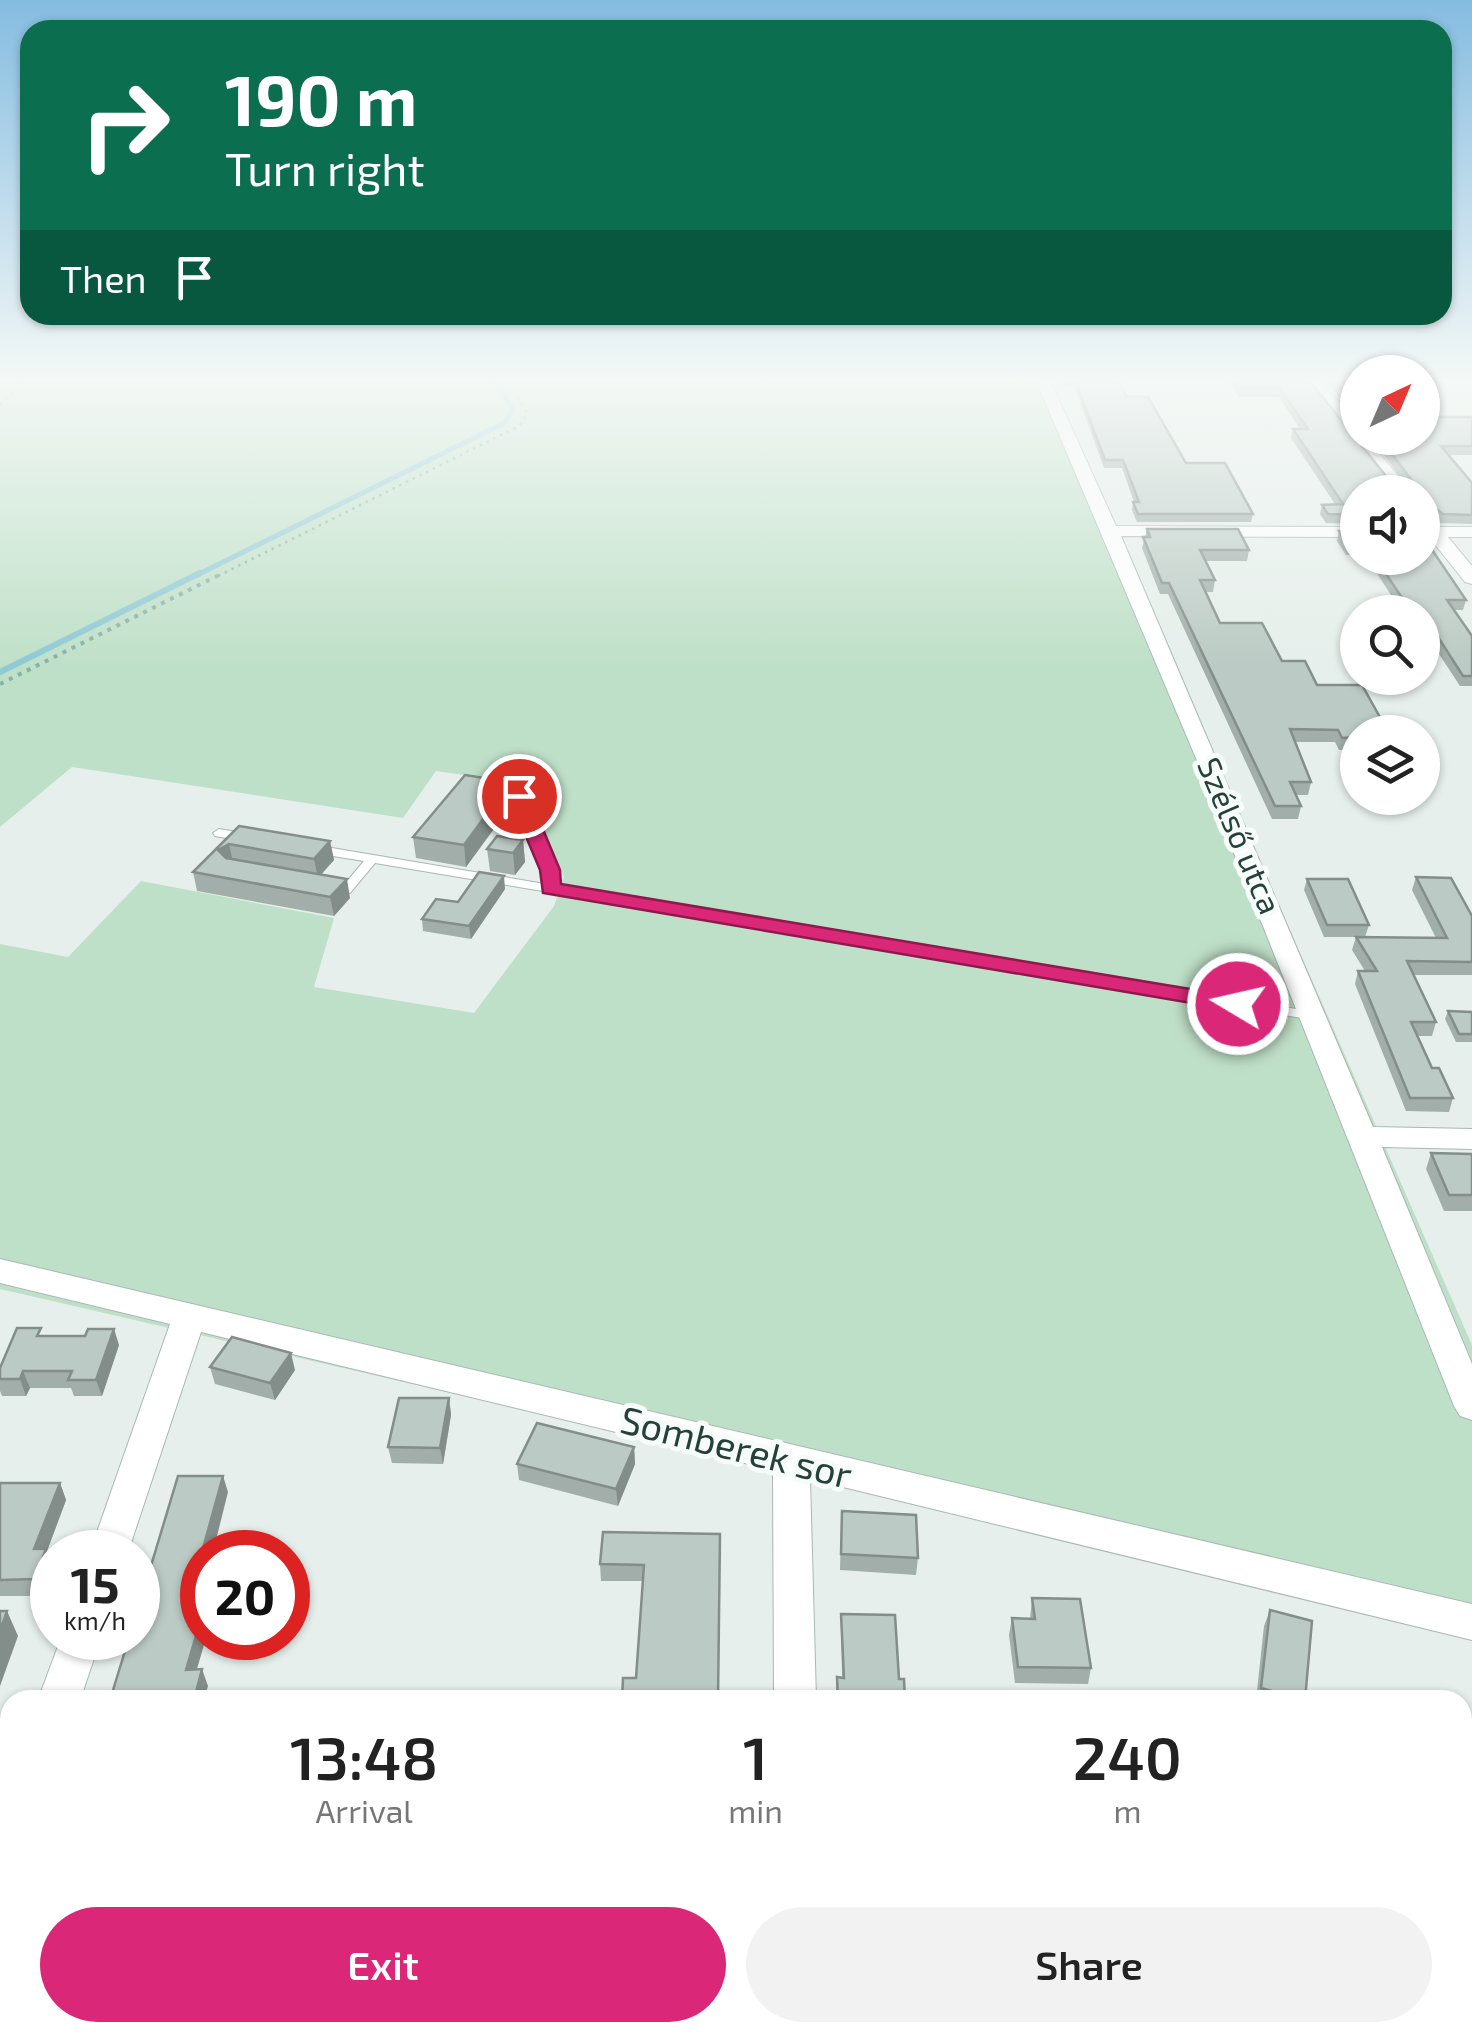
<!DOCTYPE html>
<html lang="en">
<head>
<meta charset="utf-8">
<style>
  body { margin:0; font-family:"Exo 2",sans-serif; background:#f2f2f2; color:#222; height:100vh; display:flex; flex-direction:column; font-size:38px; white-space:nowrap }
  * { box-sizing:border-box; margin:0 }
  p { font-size:32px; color:#767676 }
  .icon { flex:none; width:55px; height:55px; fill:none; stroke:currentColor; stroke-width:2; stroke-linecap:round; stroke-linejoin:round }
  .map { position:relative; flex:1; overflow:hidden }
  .panel { position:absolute; left:0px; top:1690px; width:1472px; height:352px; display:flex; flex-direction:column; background:#fff; border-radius:30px 30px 0 0; box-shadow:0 2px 8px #0004 }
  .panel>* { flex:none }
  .top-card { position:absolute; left:20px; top:20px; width:1432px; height:305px; border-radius:30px; box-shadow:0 2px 8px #0004; background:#0b6e4f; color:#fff; overflow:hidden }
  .needle { width:65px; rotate:44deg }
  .tools { position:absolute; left:1340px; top:355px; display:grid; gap:20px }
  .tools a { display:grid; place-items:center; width:100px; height:100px; border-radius:50%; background:#fff; box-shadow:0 2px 8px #0004; font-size:50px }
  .speed { position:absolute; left:30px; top:1530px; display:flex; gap:20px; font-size:50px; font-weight:700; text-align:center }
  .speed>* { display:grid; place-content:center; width:130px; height:130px; border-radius:50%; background:#fff; box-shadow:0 2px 8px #0004; line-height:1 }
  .speed small { font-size:25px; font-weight:400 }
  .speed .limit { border:15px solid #d22; background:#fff; color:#111 }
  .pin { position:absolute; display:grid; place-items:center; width:85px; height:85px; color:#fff; margin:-42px; border:5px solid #fff; border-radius:50%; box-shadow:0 2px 10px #0007 }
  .me { position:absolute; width:110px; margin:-55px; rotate:279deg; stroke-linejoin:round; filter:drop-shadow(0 0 8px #0008) }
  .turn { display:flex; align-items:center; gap:35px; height:210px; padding:0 40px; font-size:45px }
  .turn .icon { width:130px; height:130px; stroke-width:2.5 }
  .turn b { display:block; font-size:70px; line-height:85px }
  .then { display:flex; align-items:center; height:95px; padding:0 40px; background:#0003; gap:20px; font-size:38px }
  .eta { display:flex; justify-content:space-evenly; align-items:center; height:170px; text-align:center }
  .eta b { font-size:60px; font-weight:600; line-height:70px }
  .button { display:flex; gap:20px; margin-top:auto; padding:20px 40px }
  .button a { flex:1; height:115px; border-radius:60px; background:#db2777; color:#fff; font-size:40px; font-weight:600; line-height:115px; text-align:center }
  .button a+a { background:#f2f2f2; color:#222 }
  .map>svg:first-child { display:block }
  .green { fill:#bfe0c8 }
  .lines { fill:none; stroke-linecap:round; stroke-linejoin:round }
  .stream-far1 { stroke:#8ec9d4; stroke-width:5 }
  .stream { stroke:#8ec9d4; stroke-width:6 }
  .lane-casing { stroke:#a8b8b2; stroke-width:2 }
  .street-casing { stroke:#a8b8b2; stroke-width:2 }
  .path-far1 { stroke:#86b3a5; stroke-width:2.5; stroke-dasharray:2.5 5; stroke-linecap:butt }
  .path { stroke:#86b3a5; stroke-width:4; stroke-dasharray:4 6; stroke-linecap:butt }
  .lane { fill:#fff; fill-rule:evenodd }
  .street { fill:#fff; fill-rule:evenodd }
  .wall { fill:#a1aea9 }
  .shaded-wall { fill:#838d89 }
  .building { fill:#bbcac4; stroke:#838d89; stroke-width:2.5 }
  .route { fill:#db2777; stroke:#8e194d; stroke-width:2.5 }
  .labels { text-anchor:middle; stroke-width:10; stroke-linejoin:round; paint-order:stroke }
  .street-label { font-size:32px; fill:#24423a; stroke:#f7fbf9 }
  .near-street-label { font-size:38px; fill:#24423a; stroke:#f7fbf9 }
</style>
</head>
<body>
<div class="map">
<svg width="1472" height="2042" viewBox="0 0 1472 2042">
  <rect width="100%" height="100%" fill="#e6efeb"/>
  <polygon class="green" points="0,380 1049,380 1472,1345 1472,1639 1138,1551 0,1289 0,944 68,957 141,881 334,918 314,987 474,1013 554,906 564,877 525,784 436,771 403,818 72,767 0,827"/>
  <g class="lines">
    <polyline class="stream-far1" points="195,576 504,423 513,409 493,380"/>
    <polyline class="stream" points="0,672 200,573"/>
    <g class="lane-casing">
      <g id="lane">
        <polygon points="519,793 525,796 556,871 557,886 1314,1012 1321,1016 1314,1020 375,863 350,893 328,891 326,888 328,885 343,886 364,861 314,853 308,849 314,845 545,884 544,871 513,796"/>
        <polygon points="219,829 249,834 255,838 249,842 215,836 213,833"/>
      </g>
    </g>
    <g class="street-casing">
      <g id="street">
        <polygon points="1036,380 1050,380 1116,526 1358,527 1358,537 1121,536 1373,1127 1472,1129 1472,1149 1382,1147 1472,1364 1472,1420 1460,1416 1454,1406 1198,763"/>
        <polygon points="1305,380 1320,380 1358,425 1358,438 1367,438 1411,492 1395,492"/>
        <polygon points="1422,512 1439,527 1472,527 1472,537 1448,537 1472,566 1472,584 1465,582 1429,537 1422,537"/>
        <polygon points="0,1259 1472,1604 1472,1640 810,1479 816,1700 774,1700 773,1470 201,1332 128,1552 90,1552 170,1324 0,1283"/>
        <polygon points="61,1638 101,1638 80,1700 38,1700"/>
        <polygon points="10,1823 10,1892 0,1896 0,1827"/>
        <rect x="776" y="2032" width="48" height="10"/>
      </g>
    </g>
    <g class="path-far1">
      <polyline points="0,405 24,380"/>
      <polyline points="218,576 519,426 527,413 509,380"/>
    </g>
    <polyline class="path" points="0,684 223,573"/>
    <use href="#lane" class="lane"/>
    <use href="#street" class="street"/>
  </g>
  <g class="wall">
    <polygon points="1059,380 1118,380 1126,396 1186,463 1253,514 1251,522 1137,522 1132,510 1133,502 1134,502 1122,468 1104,468 1074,386 1062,386"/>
    <polygon points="1227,380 1309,380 1394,486 1407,486 1371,438 1422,438 1426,417 1472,417 1472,455 1448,455 1472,483 1472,524 1440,523 1422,509 1358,492 1358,524 1326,523 1320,514 1322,505 1335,504 1291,438 1293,429 1300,429 1279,397 1239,397"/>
    <polygon points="1325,380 1358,380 1358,419"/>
    <polygon points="1147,529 1249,550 1247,561 1206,561 1215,580 1213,592 1205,592 1220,623 1282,661 1387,730 1386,732 1358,732 1358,750 1339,750 1335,742 1295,742 1311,782 1308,795 1296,795 1301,806 1298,819 1272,819 1168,594 1160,594 1142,548"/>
    <polygon points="1339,531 1358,531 1358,555 1346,555 1337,541"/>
    <polygon points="1367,558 1422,558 1466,600 1463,610 1454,610 1472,636 1472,686 1460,686 1422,628 1422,612 1402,612"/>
    <polygon points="512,804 466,867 416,858 413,837"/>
    <polygon points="239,826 330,841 334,860 321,874 350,898 334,916 197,891 193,872"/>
    <polygon points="523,840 525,862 515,875 490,871 487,849"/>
    <polygon points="1416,877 1472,916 1472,975 1413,975 1436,1022 1432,1036 1417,1036 1432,1068 1453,1098 1449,1112 1406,1111 1355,984 1358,971 1365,971 1352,950 1356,937 1324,937 1304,890 1307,879 1369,925 1365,937 1436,938 1412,890"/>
    <polygon points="505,889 471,939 423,931 422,919 458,902"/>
    <polygon points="1448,1011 1472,1012 1472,1042 1456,1042 1445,1019"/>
    <polygon points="1431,1153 1472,1154 1472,1211 1444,1211 1426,1169"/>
    <polygon points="44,1336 119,1345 102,1396 74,1396 71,1388 30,1388 26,1396 2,1396 0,1391 0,1368"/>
    <polygon points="210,1367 295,1370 275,1400 215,1384"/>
    <polygon points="449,1398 451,1415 443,1464 392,1463 388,1447"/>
    <polygon points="634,1447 635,1464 618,1506 519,1480 517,1464"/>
    <polygon points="0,1483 60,1483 66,1500 47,1551 52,1566 42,1596 0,1596"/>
    <polygon points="841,1527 918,1558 916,1575 840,1570"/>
    <polygon points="720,1534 636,1678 643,1581 601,1581 600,1564"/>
    <polygon points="1032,1598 1091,1668 1088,1684 1015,1683 1009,1635 1012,1618 1030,1619"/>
    <polygon points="1270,1610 1305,1700 1256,1700 1264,1626"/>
    <polygon points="841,1614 899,1679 905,1700 836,1700 837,1677 842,1678"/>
    <polygon points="1462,1740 1472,1742 1472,1799 1462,1798"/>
    <rect x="1462" y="1854" width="10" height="74"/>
  </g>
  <g class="shaded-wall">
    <polygon points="510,782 512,804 466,867 464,845"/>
    <polygon points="523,840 525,862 515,875 513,853"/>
    <polygon points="330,841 334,860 318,878 314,859"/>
    <polygon points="229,844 233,862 222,869 218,850"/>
    <polygon points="504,876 505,889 471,939 469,926"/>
    <polygon points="347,879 350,898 334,916 330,897"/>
    <polygon points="114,1329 119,1345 102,1396 96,1380"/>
    <polygon points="291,1353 295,1370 275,1400 270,1383"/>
    <polygon points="23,1371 30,1388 26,1396 20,1379"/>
    <polygon points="449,1398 451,1415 443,1464 440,1448"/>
    <polygon points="634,1447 635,1464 618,1506 616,1489"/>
    <polygon points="223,1476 228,1492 213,1552 203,1552"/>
    <polygon points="60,1483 66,1500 47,1551 52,1566 42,1596 35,1579 34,1549"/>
    <polygon points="7,1611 18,1636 0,1686 0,1631"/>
    <polygon points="202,1615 202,1638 206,1638 192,1686 186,1670"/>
    <polygon points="202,1669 208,1686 204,1700 194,1700"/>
    <polygon points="64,2032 76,2032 73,2042 61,2042"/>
  </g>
  <g class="building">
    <polygon points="1075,380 1118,380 1126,396 1148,397 1186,463 1225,463 1253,514 1138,514 1133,502 1139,502 1123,460 1105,460"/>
    <polygon points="1234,380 1309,380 1394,486 1416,486 1380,438 1422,438 1422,413 1426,417 1472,417 1472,446 1441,446 1472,483 1472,515 1443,514 1424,499 1422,507 1422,492 1358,492 1358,515 1328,514 1322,505 1343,504 1293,429 1308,429 1280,389 1240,389"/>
    <polygon points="1333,380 1358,380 1358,408"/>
    <polygon points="1147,529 1238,529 1249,550 1200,550 1215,580 1200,580 1220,623 1262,623 1282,661 1305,661 1317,685 1362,685 1387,730 1382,730 1383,732 1358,732 1358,737 1342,738 1338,730 1290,729 1311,782 1290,782 1301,806 1275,806 1169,583 1162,583 1143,537 1150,537"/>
    <polygon points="1339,531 1358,531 1358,546 1348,546"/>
    <polygon points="1422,535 1466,600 1447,600 1472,636 1472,676 1463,676 1422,612 1414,602 1405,602 1375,558 1422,558"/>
    <polygon points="465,775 510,782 464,845 413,837"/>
    <polygon points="239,826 330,841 314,859 229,844 218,850 226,858 347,879 330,897 193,872"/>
    <polygon points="497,836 523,840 513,853 487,849"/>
    <polygon points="479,872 504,876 469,926 422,919 436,899 458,902"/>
    <polygon points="1416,877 1451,878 1472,916 1472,962 1407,961 1436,1022 1411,1022 1432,1068 1439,1068 1453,1098 1410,1098 1358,971 1377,971 1356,937 1447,938"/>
    <polygon points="1307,879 1348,879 1369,925 1327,925"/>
    <polygon points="1448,1011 1472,1012 1472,1034 1459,1034"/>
    <polygon points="1431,1153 1472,1154 1472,1195 1449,1195"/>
    <polygon points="17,1328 41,1328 37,1336 85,1336 88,1329 114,1329 96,1380 68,1380 72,1371 23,1371 20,1379 0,1379 0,1368"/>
    <polygon points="232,1337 291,1353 270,1383 210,1367"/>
    <polygon points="399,1398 449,1398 440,1448 388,1447"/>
    <polygon points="537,1423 634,1447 616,1489 517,1464"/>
    <polygon points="178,1476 223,1476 202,1552 202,1615 186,1670 202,1669 194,1700 110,1700 129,1638 138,1638 138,1609"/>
    <polygon points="0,1483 60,1483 34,1549 46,1549 35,1579 0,1580"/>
    <polygon points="842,1511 916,1515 918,1558 841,1554"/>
    <polygon points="603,1532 720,1534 718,1700 622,1700 623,1678 636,1678 644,1565 600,1564"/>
    <polygon points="1032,1598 1080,1599 1091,1668 1018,1667 1012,1618 1035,1619"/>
    <polygon points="1270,1610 1312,1621 1305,1700 1261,1688"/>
    <polygon points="0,1611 7,1611 0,1631"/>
    <polygon points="841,1614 895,1615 899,1679 904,1679 905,1700 838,1700 837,1677 844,1678"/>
    <polygon points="1462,1740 1472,1742 1472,1782 1462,1781"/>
    <rect x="1462" y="1854" width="10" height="58"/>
    <polygon points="0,2012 10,2012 10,2032 64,2032 61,2042 0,2042"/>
    <rect x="596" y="2032" width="131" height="10"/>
  </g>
  <linearGradient id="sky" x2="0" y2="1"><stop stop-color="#84bce0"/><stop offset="0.57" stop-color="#f4f8f6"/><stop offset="1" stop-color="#f4f8f6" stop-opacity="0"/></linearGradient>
  <rect width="1472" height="666" fill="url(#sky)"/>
  <polygon class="route" points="519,791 529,796 560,870 561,884 1238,997 1249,1004 1238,1011 543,893 540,870 509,796"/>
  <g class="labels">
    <g class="street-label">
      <text transform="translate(1239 836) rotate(67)" y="11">Szélső utca</text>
    </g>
    <g class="near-street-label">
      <text transform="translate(736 1448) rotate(14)" y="13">Somberek sor</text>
    </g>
  </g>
</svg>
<div class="tools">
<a><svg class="needle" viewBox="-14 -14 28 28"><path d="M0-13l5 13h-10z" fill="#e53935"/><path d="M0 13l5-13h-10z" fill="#767676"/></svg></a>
<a><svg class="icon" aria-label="sound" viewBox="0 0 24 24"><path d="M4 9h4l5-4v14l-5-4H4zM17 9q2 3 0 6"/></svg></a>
<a><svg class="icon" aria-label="search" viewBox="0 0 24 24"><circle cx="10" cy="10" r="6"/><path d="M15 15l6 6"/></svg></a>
<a><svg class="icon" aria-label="layers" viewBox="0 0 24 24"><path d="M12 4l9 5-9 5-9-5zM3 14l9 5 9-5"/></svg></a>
</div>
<div class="speed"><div>15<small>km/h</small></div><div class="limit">20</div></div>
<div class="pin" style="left:519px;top:796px;background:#d93025"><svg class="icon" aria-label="arrive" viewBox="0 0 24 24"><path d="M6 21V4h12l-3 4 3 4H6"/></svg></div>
<svg class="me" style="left:1238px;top:1004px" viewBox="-20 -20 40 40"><circle r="17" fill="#db2777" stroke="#fff" stroke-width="3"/><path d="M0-11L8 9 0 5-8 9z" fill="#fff"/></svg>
<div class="top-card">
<div class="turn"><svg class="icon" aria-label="right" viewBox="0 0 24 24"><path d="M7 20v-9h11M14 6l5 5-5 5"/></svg><div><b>190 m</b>Turn right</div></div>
<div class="then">Then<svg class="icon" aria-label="arrive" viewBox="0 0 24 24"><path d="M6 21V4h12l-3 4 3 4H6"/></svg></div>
</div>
<section class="panel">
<div class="eta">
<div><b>13:48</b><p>Arrival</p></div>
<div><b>1</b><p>min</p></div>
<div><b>240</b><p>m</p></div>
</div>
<div class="button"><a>Exit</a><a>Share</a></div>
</section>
</div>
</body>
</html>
